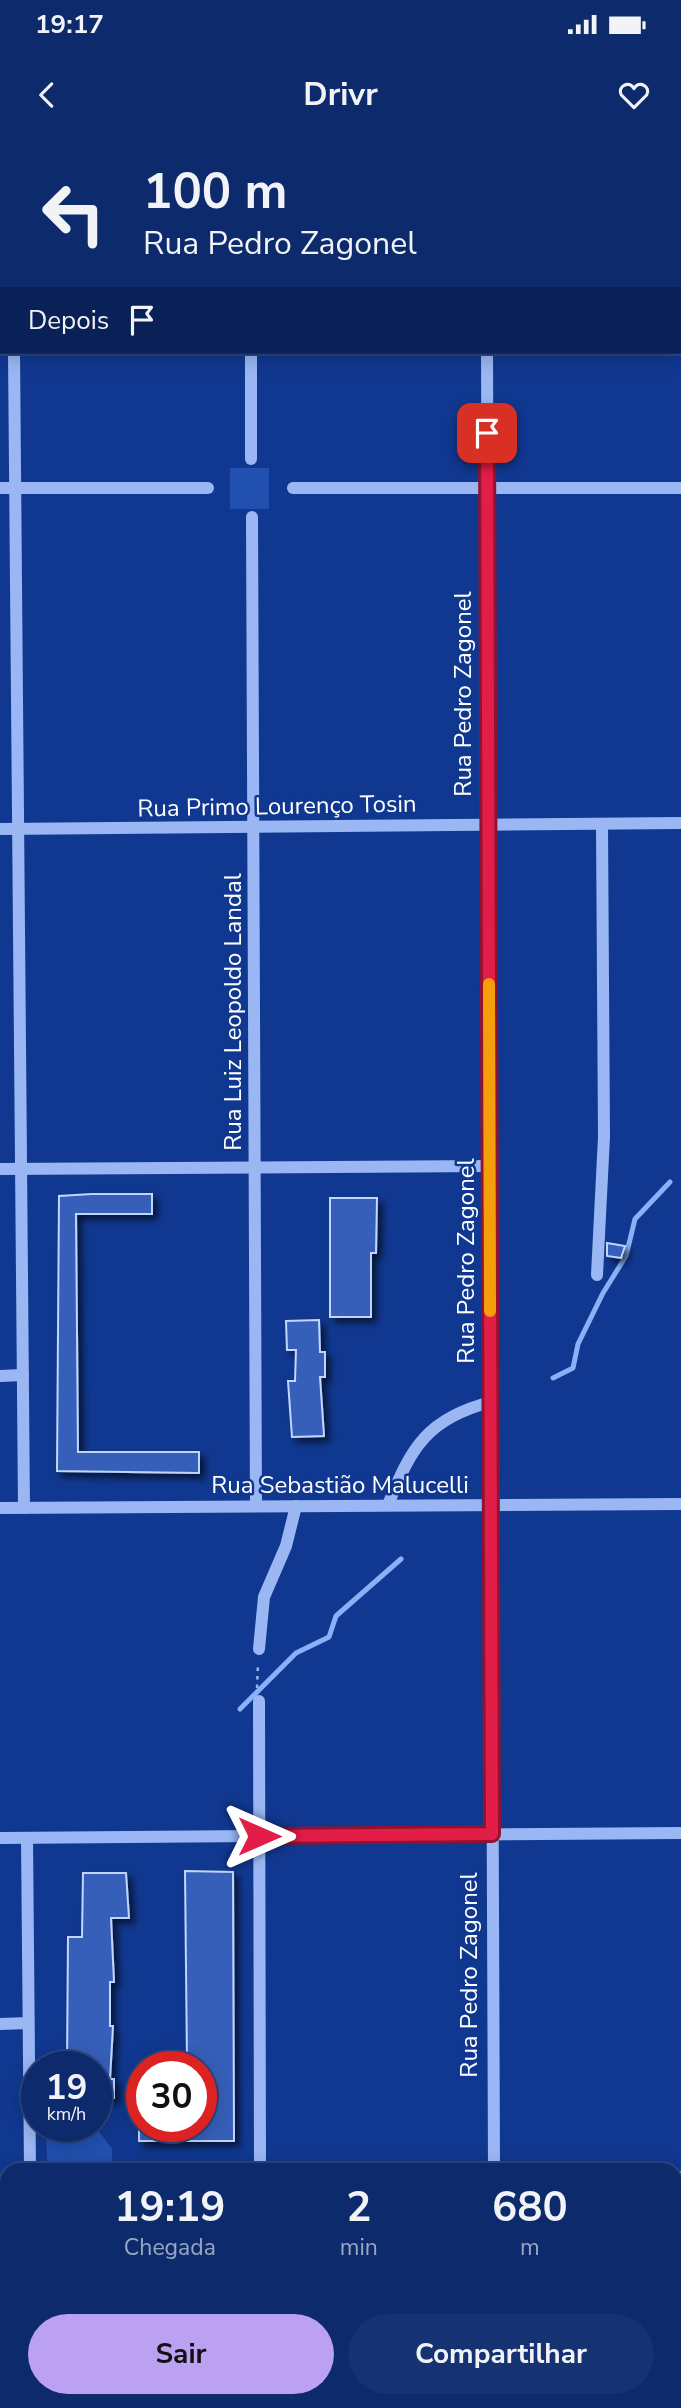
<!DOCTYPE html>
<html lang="pt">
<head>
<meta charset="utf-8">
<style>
  body { margin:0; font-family:"Nunito Sans",sans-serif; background:#153272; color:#f1f3f6; height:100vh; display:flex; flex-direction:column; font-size:26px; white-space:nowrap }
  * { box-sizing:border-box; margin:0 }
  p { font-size:23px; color:#9aa7c2 }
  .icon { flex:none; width:38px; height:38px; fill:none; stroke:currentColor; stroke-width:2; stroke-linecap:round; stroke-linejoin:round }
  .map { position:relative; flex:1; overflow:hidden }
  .drawer { position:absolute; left:0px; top:2023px; width:682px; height:245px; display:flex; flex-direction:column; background:#0c2a6c; border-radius:21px 21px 0 0; box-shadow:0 4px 18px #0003,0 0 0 2px #2c467f }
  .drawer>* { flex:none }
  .hud { position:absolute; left:0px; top:0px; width:682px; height:214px; box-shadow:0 4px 18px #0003,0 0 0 2px #2c467f; background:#0c2a6c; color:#f1f3f6; overflow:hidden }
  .speed { position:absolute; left:21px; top:1911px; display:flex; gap:14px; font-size:35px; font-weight:700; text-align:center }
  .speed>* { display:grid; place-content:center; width:91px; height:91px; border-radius:50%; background:#0c2a6c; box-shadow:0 4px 18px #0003,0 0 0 2px #2c467f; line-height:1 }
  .speed small { font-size:18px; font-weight:400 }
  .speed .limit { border:10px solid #d22; background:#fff; color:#111 }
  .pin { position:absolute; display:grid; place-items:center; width:60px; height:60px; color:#fff; margin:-30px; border-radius:14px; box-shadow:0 4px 10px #0006 }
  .me { position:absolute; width:77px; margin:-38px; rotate:90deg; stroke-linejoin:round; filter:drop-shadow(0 0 5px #0008) }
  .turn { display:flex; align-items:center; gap:24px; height:147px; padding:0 28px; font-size:32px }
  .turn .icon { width:91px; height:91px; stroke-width:2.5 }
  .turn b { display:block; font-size:49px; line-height:60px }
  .then { display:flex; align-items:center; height:66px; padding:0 28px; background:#0003; gap:14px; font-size:26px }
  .eta { display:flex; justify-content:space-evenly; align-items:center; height:119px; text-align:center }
  .eta b { font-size:42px; font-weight:700; line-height:49px }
  .cta { display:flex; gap:14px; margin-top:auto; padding:14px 28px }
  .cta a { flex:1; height:80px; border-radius:42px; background:#bca0f2; color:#111; font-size:28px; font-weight:700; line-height:80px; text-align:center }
  .cta a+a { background:#153272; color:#f1f3f6 }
  .status { display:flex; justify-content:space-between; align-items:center; height:49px; padding:0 35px; background:#0c2a6c; direction:ltr }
  .status svg { height:19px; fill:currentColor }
  header { display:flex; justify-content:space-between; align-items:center; height:91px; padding:0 28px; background:#0c2a6c; font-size:32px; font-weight:700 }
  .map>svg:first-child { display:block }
  .green { fill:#2150b0 }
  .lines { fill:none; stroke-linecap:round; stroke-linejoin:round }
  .stream { stroke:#8bb0f7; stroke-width:5 }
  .building { fill:#345eb8; stroke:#c1d5fe; stroke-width:2; filter:url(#shadow) }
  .path { stroke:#9ab7f3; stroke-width:2.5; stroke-dasharray:3.5 5; stroke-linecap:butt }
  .minor { stroke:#9ab7f3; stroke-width:12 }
  .major { stroke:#e6ecff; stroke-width:18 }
  .route-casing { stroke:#92132f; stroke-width:18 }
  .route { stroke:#e11d48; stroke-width:12 }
  .slow { stroke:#f59e0b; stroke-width:12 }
  .labels { text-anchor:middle; stroke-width:5; stroke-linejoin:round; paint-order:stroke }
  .street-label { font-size:24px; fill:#fff; stroke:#103890 }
</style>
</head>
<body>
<div class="status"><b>19:17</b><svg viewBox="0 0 49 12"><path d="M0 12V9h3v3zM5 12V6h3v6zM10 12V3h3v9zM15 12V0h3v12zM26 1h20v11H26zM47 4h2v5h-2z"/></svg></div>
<header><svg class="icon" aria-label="back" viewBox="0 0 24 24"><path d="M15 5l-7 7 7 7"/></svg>Drivr<svg class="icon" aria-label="heart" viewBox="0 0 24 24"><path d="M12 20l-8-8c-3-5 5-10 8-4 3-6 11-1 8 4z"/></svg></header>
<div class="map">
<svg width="681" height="2268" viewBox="0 0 681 2268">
  <defs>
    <filter id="shadow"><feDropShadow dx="5" dy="5" stdDeviation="3.5" flood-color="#0009"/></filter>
  </defs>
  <rect width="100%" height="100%" fill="#103890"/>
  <g class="green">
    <rect x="230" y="328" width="39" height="41"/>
    <polygon points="46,1986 95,1986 112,2009 112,2021 47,2022"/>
  </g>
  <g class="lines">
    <g class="stream">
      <polyline points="553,1238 573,1228 578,1204 603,1153 626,1116 635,1079 670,1042"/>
      <polyline points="240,1569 296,1513 329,1497 336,1476 401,1419"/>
    </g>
  </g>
  <g class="building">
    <polygon points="92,1054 152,1054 152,1074 76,1074 78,1312 199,1312 199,1333 57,1331 59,1056"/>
    <polygon points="330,1058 377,1058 376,1113 371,1113 371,1177 330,1177"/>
    <polygon points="607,1103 625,1106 621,1118 607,1116"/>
    <polygon points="319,1180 320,1212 325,1212 325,1237 320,1237 324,1296 292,1297 288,1241 295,1241 296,1210 287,1210 286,1181"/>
    <polygon points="185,1731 233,1732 234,2001 139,2001 139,1986 201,1986 201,1921 187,1921"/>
    <polygon points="83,1733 126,1733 129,1778 111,1778 114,1842 110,1842 110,1886 113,1886 110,1939 114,1939 114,1958 96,1958 96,1927 67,1927 68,1797 82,1797"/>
  </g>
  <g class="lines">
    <polyline class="path" points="257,1548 258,1523"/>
    <g class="minor">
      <polyline points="249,0 249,2"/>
      <polyline points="485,0 485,2"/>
      <polyline points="14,212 24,1368"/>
      <polyline points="251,212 251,319"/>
      <polyline points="487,212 494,2030"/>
      <polyline points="0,348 208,348"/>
      <polyline points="293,348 681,348"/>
      <polyline points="252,377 256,1366"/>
      <polyline points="0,689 681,683"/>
      <polyline points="0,1029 490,1026"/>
      <polyline points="597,1135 604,997 602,684"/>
      <polyline points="0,1236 23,1235"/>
      <path d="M388,1365c23,-58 40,-87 103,-103"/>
      <polyline points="0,1368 681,1364"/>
      <polyline points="259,1509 264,1457 286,1406 296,1366"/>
      <polyline points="259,1561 260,2030"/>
      <polyline points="0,1698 681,1693"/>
      <polyline points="27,1698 30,2030"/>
      <polyline points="0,1884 28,1883"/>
      <polyline points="676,2037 681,2037"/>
      <polyline points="0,2040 7,2040"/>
      <polyline points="31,2261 31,2268"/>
      <polyline points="260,2261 260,2268"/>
    </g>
    <g class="major">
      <polyline points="676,2127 681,2123"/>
      <polyline points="495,2261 495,2268"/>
      <polyline points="430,2268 450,2261"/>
    </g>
  </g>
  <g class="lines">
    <g class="route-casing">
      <polyline id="route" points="259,1696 492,1694 487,293"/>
    </g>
    <use href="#route" class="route"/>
    <polyline class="slow" points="489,844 490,1171"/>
  </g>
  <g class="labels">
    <g class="street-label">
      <text transform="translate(463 554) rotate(-90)" y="8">Rua Pedro Zagonel</text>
      <text transform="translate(277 666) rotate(-1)" y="8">Rua Primo Lourenço Tosin</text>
      <text transform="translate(233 872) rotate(-90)" y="8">Rua Luiz Leopoldo Landal</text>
      <text transform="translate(466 1121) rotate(-90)" y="8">Rua Pedro Zagonel</text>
      <text x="340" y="1353">Rua Sebastião Malucelli</text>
      <text transform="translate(469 1835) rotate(-90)" y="8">Rua Pedro Zagonel</text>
    </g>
  </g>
</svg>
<div class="speed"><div>19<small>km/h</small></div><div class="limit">30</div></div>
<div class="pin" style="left:487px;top:293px;background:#d93025"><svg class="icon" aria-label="arrive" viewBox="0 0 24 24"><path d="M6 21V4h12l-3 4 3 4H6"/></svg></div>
<svg class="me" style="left:259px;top:1696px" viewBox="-20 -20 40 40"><path d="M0-17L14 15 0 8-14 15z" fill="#e11d48" stroke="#fff" stroke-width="4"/></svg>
<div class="hud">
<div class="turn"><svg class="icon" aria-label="left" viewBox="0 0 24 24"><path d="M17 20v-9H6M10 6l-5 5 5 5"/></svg><div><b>100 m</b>Rua Pedro Zagonel</div></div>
<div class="then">Depois<svg class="icon" aria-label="arrive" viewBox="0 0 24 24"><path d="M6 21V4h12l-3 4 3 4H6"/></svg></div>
</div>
<section class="drawer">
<div class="eta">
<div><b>19:19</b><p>Chegada</p></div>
<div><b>2</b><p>min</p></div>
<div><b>680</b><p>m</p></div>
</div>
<div class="cta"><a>Sair</a><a>Compartilhar</a></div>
</section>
</div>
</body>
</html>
